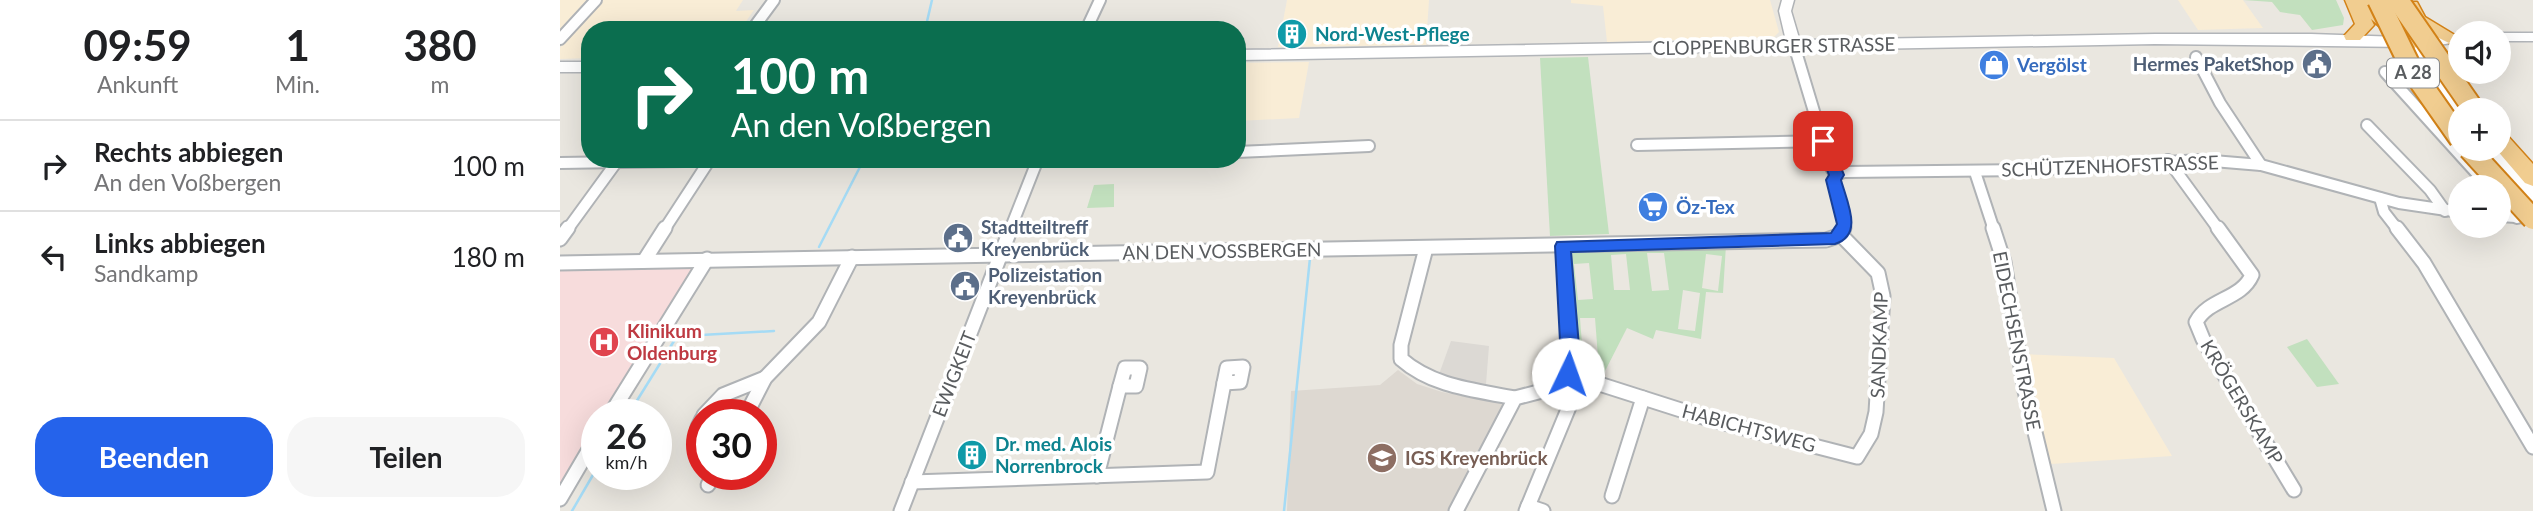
<!DOCTYPE html>
<html lang="de">
<head>
<meta charset="utf-8">
<style>
  body { margin:0; font-family:Lato,sans-serif; background:#f6f6f6; color:#202124; height:100vh; display:flex; flex-direction:column; font-size:26px; white-space:nowrap }
  * { box-sizing:border-box; margin:0 }
  p { font-size:23px; color:#757577 }
  .icon { flex:none; width:38px; height:38px; fill:none; stroke:currentColor; stroke-width:2; stroke-linecap:round; stroke-linejoin:round }
  .map { position:relative; flex:1; overflow:hidden }
  .side { display:flex; flex-direction:column; background:#fff; width:560px }
  .side>* { flex:none }
  .hud { position:absolute; left:21px; top:21px; width:665px; height:147px; border-radius:28px; box-shadow:0 7px 28px #0002; background:#0b6e4f; color:#fff; overflow:hidden }
  .controls { position:absolute; left:1888px; top:21px; display:grid; gap:14px }
  .controls a { display:grid; place-items:center; width:63px; height:63px; border-radius:50%; background:#fff; box-shadow:0 7px 28px #0002; font-size:35px }
  .speed { position:absolute; left:21px; top:399px; display:flex; gap:14px; font-size:35px; font-weight:700; text-align:center }
  .speed>* { display:grid; place-content:center; width:91px; height:91px; border-radius:50%; background:#fff; box-shadow:0 7px 28px #0002; line-height:1 }
  .speed small { font-size:18px; font-weight:400 }
  .speed .limit { border:10px solid #d22; background:#fff; color:#111 }
  .pin { position:absolute; display:grid; place-items:center; width:60px; height:60px; color:#fff; margin:-30px; border-radius:14px; box-shadow:0 4px 10px #0006 }
  .me { position:absolute; width:77px; margin:-38px; rotate:3deg; stroke-linejoin:round; filter:drop-shadow(0 0 5px #0008) }
  .turn { display:flex; align-items:center; gap:24px; height:147px; padding:0 35px; font-size:32px }
  .turn .icon { width:91px; height:91px; stroke-width:2.5 }
  .turn b { display:block; font-size:49px; line-height:60px }
  .eta { display:flex; justify-content:space-evenly; align-items:center; height:119px; text-align:center }
  .eta b { font-size:42px; font-weight:700; line-height:49px }
  .button { display:flex; gap:14px; margin-top:auto; padding:14px 35px }
  .button a { flex:1; height:80px; border-radius:28px; background:#2563eb; color:#fff; font-size:28px; font-weight:700; line-height:80px; text-align:center }
  .button a+a { background:#f6f6f6; color:#202124 }
  ul { padding:0; list-style:none }
  li { display:flex; align-items:center; gap:21px; height:91px; padding:0 35px; border-top:2px solid #e0e0e0 }
  li div { flex:1 }
  li b { display:block; font-size:26px }
  li em { font-style:normal }
  main { display:flex; flex:1; min-height:0 }
  .map>svg:first-child { display:block }
  .commercial { fill:#f9edd6 }
  .industrial { fill:#dcd9d4 }
  .education { fill:#ddd8d1 }
  .medical { fill:#f7dcdc }
  .green { fill:#c2e0be; fill-rule:evenodd }
  .lines { fill:none; stroke-linecap:round; stroke-linejoin:round }
  .stream { stroke:#a5dbf5; stroke-width:2.5 }
  .minor-far1-casing { stroke:#b0b3b6; stroke-width:14 }
  .minor-casing { stroke:#b0b3b6; stroke-width:17 }
  .tertiary-casing { stroke:#b0b3b6; stroke-width:3 }
  .secondary-casing { stroke:#b2b5b9; stroke-width:3 }
  .motorway-casing { stroke:#d38217; stroke-width:3 }
  .minor-far1 { stroke:#fff; stroke-width:10 }
  .minor { stroke:#fff; stroke-width:13 }
  .tertiary { fill:#fff; fill-rule:evenodd }
  .secondary { fill:#fff; fill-rule:evenodd }
  .motorway { fill:#f1cd90; fill-rule:evenodd }
  .motorway-bridge-casing { stroke:#d38217; stroke-width:24; stroke-linecap:butt }
  .motorway-bridge { stroke:#f1cd90; stroke-width:20 }
  .route { fill:#2563eb; stroke:#184099; stroke-width:2 }
  .labels { text-anchor:middle; stroke-width:7; stroke-linejoin:round; paint-order:stroke }
  .shield { fill:#fff; stroke:#8b8d8f; stroke-width:2 }
  .shield-label { font-size:18px; font-weight:bold; fill:#595c5f }
  .culture-label { font-size:19px; font-weight:bold; fill:#0d838f; stroke:#fff; text-anchor:start }
  .street-label { font-size:19px; fill:#595c5f; stroke:#fff }
  .service-label { font-size:19px; font-weight:bold; fill:#4e5e75; stroke:#fff; text-anchor:start }
  .shop-label { font-size:19px; font-weight:bold; fill:#366cbe; stroke:#fff; text-anchor:start }
  .health-label { font-size:19px; font-weight:bold; fill:#be3a42; stroke:#fff; text-anchor:start }
  .education-label { font-size:19px; font-weight:bold; fill:#785e54; stroke:#fff; text-anchor:start }
</style>
</head>
<body>
<main>
<section class="side">
<div class="eta">
<div><b>09:59</b><p>Ankunft</p></div>
<div><b>1</b><p>Min.</p></div>
<div><b>380</b><p>m</p></div>
</div>
<ul>
<li><svg class="icon" aria-label="right" viewBox="0 0 24 24"><path d="M7 20v-9h11M14 6l5 5-5 5"/></svg><div><b>Rechts abbiegen</b><p>An den Voßbergen</p></div><em>100 m</em></li>
<li><svg class="icon" aria-label="left" viewBox="0 0 24 24"><path d="M17 20v-9H6M10 6l-5 5 5 5"/></svg><div><b>Links abbiegen</b><p>Sandkamp</p></div><em>180 m</em></li>
</ul>
<div class="button"><a>Beenden</a><a>Teilen</a></div>
</section>
<div class="map">
<svg width="1973" height="511" viewBox="0 0 1973 511">
  <rect width="100%" height="100%" fill="#eae7e0"/>
  <g class="commercial">
    <polygon points="0,0 33,0 0,34"/>
    <polygon points="38,0 183,0 176,11 194,10 180,30 30,30 30,58 0,59 0,48"/>
    <polygon points="727,0 869,0 866,45 718,47"/>
    <polygon points="1011,0 1210,0 1219,32 1214,37 1047,42 1043,6 1011,3"/>
    <polygon points="1618,0 1683,0 1703,28 1638,30"/>
    <polygon points="749,62 739,118 677,121 677,63"/>
    <polygon points="1463,354 1554,358 1612,456 1491,464"/>
  </g>
  <polygon class="industrial" points="891,341 929,346 926,384 878,377"/>
  <polygon class="education" points="838,370 857,384 882,392 944,404 889,511 727,511 731,391 820,385"/>
  <polygon class="medical" points="133,268 43,415 37,415 37,425 0,484 0,269"/>
  <g class="green">
    <polygon points="1683,0 1776,0 1784,18 1783,25 1752,30 1740,15 1720,12 1712,2"/>
    <polygon points="1028,57 1049,234 990,236 980,58"/>
    <polygon points="554,184 554,207 527,208 534,185"/>
    <path d="M1166,245l-3,48 -17,-1 -5,47 -45,-9 -3,9 -26,-11 -25,49 -16,-4 -5,-6 -11,-113 7,-4zM1087,253h17l5,37 -17,1zM1066,254l4,36h-16l-3,-35zM1146,254l16,2 -4,35 -16,-3zM1029,263l4,36 -15,1 -4,-36zM1123,290l17,3 -5,38 -17,-2zM1020,318h15l3,39h-15z"/>
    <polygon points="1747,339 1779,384 1757,387 1727,347"/>
  </g>
  <g class="lines">
    <g class="stream">
      <polyline points="365,30 372,0"/>
      <polyline points="259,247 302,163"/>
      <polyline points="68,415 114,341 123,336 214,331"/>
      <polyline points="12,511 37,468"/>
      <polyline points="724,511 750,258"/>
    </g>
    <g class="minor-far1-casing">
      <g id="minor-far1">
        <polyline points="192,30 214,0"/>
        <polyline points="526,30 540,0"/>
        <polyline points="0,39 36,0"/>
        <polyline points="1234,45 1271,168 1276,175 1274,180 1285,224 1283,230"/>
        <polyline points="1636,57 1660,103 1701,165"/>
        <polyline points="1825,72 1929,187"/>
        <polyline points="1807,125 1870,190 1885,211"/>
        <polyline points="1077,145 1263,141"/>
        <polyline points="677,152 809,146"/>
        <polyline points="1608,160 1659,230"/>
        <polyline points="0,163 248,159"/>
        <polyline points="1415,172 1434,230"/>
        <polyline points="1276,175 1284,172 1468,170 1641,160 1701,165 1839,203 1900,212"/>
        <polyline points="1939,197 1957,218"/>
        <polyline points="1820,198 1824,212 1838,230"/>
        <polyline points="1939,216 1973,218"/>
        <polyline points="7,230 58,160"/>
        <polyline points="104,230 149,161"/>
        <polyline points="450,230 478,159"/>
      </g>
    </g>
    <g class="minor-casing">
      <g id="minor">
        <polyline points="1433,228 1444,262 1465,391 1494,511"/>
        <path d="M1658,228l34,47c-11,25 -43,23 -56,47l7,17 91,151"/>
        <polyline points="1837,228 1864,263 1973,447"/>
        <polyline points="1281,235 1284,228"/>
        <polyline points="0,239 8,228"/>
        <path d="M866,248l-25,97v14c32,28 74,31 114,39"/>
        <polyline points="84,261 105,228"/>
        <polyline points="0,263 1266,240 1281,235"/>
        <polygon points="683,367 680,382 664,383 667,368"/>
        <polygon points="565,368 580,368 576,386 560,386"/>
        <polyline points="1008,374 1149,419 1297,457 1311,434 1316,412 1323,296 1318,273 1281,235"/>
        <polyline points="50,415 147,259"/>
        <polyline points="144,415 163,395 205,378"/>
        <polyline points="186,415 205,378 259,322 292,257"/>
        <polyline points="142,419 138,427 142,430"/>
        <polyline points="537,476 560,386"/>
        <polyline points="352,482 647,472 664,383"/>
        <polyline points="148,485 154,474"/>
        <polyline points="1052,496 1083,398"/>
        <polyline points="0,499 37,436"/>
        <polyline points="968,506 983,511"/>
        <polyline points="341,511 451,228"/>
        <polyline points="896,511 955,398 982,391 1008,374 1012,358 1003,246"/>
        <polyline points="966,511 1021,378"/>
      </g>
    </g>
    <g class="tertiary-casing">
      <polygon id="tertiary" points="1222,0 1234,0 1231,11 1241,45 1239,48 1234,49 1227,45 1219,11"/>
    </g>
    <g class="secondary-casing">
      <g id="secondary">
        <polygon points="1936,33 1973,33 1973,41 1939,41 1939,33"/>
        <polygon points="1595,34 1751,34 1870,38 1900,34 1900,42 1863,47 1907,110 1900,110 1900,116 1895,115 1848,47 1595,44 677,60 677,50"/>
        <rect x="0" y="62" width="30" height="10"/>
        <polygon points="1939,148 1973,184 1973,201 1967,199 1923,149"/>
      </g>
    </g>
    <g class="motorway-casing">
      <g id="motorway">
        <polygon points="1785,0 1812,0 1837,22 1845,2 1857,2 1865,17 1898,37 1889,43 1855,26 1862,43 1853,49 1846,47 1838,32 1826,32 1811,19 1814,25 1800,40 1786,40 1784,36 1795,24"/>
        <polygon points="1939,132 1946,134 1973,164 1973,186 1965,183 1936,149 1939,149"/>
      </g>
    </g>
    <use href="#minor-far1" class="minor-far1"/>
    <use href="#minor" class="minor"/>
    <use href="#tertiary" class="tertiary"/>
    <use href="#secondary" class="secondary"/>
    <use href="#motorway" class="motorway"/>
    <g class="motorway-bridge-casing">
      <g id="motorway-bridge">
        <polyline points="1818,0 1853,72 1900,139"/>
        <polyline points="1838,0 1914,110"/>
        <polyline points="1909,149 1973,219"/>
      </g>
    </g>
    <use href="#motorway-bridge" class="motorway-bridge"/>
  </g>
  <path class="route" d="M1263,136l7,5 14,34 -3,5c6,22 23,55 -6,64l-264,8 9,106 -6,21h-12l-7,-133 2,-4 274,-9 6,-9 -11,-44 3,-5 -13,-34z"/>
  <defs>
    <g id="building-disc" transform="scale(1.575)"><circle r="9.5" fill="#0f9aa8" stroke="#fff"/><path d="M-4-6H4V6H1V3H-1V6H-4ZM-2.5-4.3h1.7v1.8h-1.7ZM.8-4.3h1.7v1.8H.8ZM-2.5-1h1.7V.8h-1.7ZM.8-1h1.7V.8H.8Z" fill="#fff"/></g>
    <g id="civic-disc" transform="scale(1.575)"><circle r="9.5" fill="#5c6f8a" stroke="#fff"/><path d="M-.6-6.5H3V-4.5H.6V-3L4-1V1h2V6H-6V1h2V-1L-.6-3ZM-1.2 2.5V6h2.4V2.5Z" fill="#fff"/></g>
    <g id="shop-disc" transform="scale(1.575)"><circle r="9.5" fill="#3f7fe0" stroke="#fff"/><path d="M-5-2.5h2.3a2.7 3.5 0 0 1 5.4 0H5L5.5 6h-11ZM-1.5-2.5h3a1.5 2.3 0 0 0-3 0Z" fill="#fff"/></g>
    <g id="supermarket-disc" transform="scale(1.575)"><circle r="9.5" fill="#3f7fe0" stroke="#fff"/><path d="M-6-5.5h2.5l.6 2H6L4.5 2H-2.5L-4.4-4H-6ZM-1.5 3.2a1.3 1.3 0 1 0 .1 0ZM3 3.2a1.3 1.3 0 1 0 .1 0Z" fill="#fff"/></g>
    <g id="hospital-disc" transform="scale(1.575)"><circle r="9.5" fill="#e0444e" stroke="#fff"/><path d="M-5-5h3v3.5h4V-5h3V5h-3V1.5h-4V5h-3Z" fill="#fff"/></g>
    <g id="school-disc" transform="scale(1.575)"><circle r="9.5" fill="#8d6e63" stroke="#fff"/><path d="M0-5L7-2L0 1L-7-2ZM-4 1L0 2.5L4 1V4Q0 6-4 4Z" fill="#fff"/></g>
  </defs>
  <g fill-rule="evenodd">
    <use href="#building-disc" x="732" y="34"/>
    <use href="#civic-disc" x="1757" y="64"/>
    <use href="#shop-disc" x="1434" y="65"/>
    <use href="#supermarket-disc" x="1093" y="207"/>
    <use href="#civic-disc" x="398" y="238"/>
    <use href="#civic-disc" x="405" y="286"/>
    <use href="#hospital-disc" x="44" y="342"/>
    <use href="#building-disc" x="412" y="455"/>
    <use href="#school-disc" x="822" y="458"/>
  </g>
  <g class="labels">
    <rect class="shield" x="1827" y="58.5" width="52" height="29" rx="5"/>
    <g class="shield-label">
      <text x="1853" y="79">A 28</text>
    </g>
    <g class="culture-label">
      <text x="755" y="41">Nord-West-Pflege</text>
      <text x="435" y="451">Dr. med. Alois<tspan x="435" dy="22">Norrenbrock</tspan></text>
    </g>
    <g class="street-label">
      <text transform="translate(1214 46) rotate(-1)" y="7">CLOPPENBURGER STRASSE</text>
      <text transform="translate(1550 166) rotate(-2)" y="7">SCHÜTZENHOFSTRASSE</text>
      <text transform="translate(662 251) rotate(-1)" y="7">AN DEN VOSSBERGEN</text>
      <text transform="translate(1457 341) rotate(79)" y="7">EIDECHSENSTRASSE</text>
      <text transform="translate(1319 345) rotate(-88)" y="7">SANDKAMP</text>
      <text transform="translate(394 374) rotate(-69)" y="7">EWIGKEIT</text>
      <text transform="translate(1682 402) rotate(59)" y="7">KRÖGERSKAMP</text>
      <text transform="translate(1189 428) rotate(15)" y="7">HABICHTSWEG</text>
    </g>
    <g class="service-label">
      <text x="1734" y="71" text-anchor="end">Hermes PaketShop</text>
      <text x="421" y="234">Stadtteiltreff<tspan x="421" dy="22">Kreyenbrück</tspan></text>
      <text x="428" y="282">Polizeistation<tspan x="428" dy="22">Kreyenbrück</tspan></text>
    </g>
    <g class="shop-label">
      <text x="1457" y="72">Vergölst</text>
      <text x="1116" y="214">Öz-Tex</text>
    </g>
    <g class="health-label">
      <text x="67" y="338">Klinikum<tspan x="67" dy="22">Oldenburg</tspan></text>
    </g>
    <g class="education-label">
      <text x="845" y="465">IGS Kreyenbrück</text>
    </g>
  </g>
</svg>
<div class="controls">
<a><svg class="icon" aria-label="sound" viewBox="0 0 24 24"><path d="M4 9h4l5-4v14l-5-4H4zM17 9q2 3 0 6"/></svg></a>
<a>+</a>
<a>−</a>
</div>
<div class="speed"><div>26<small>km/h</small></div><div class="limit">30</div></div>
<div class="pin" style="left:1263px;top:141px;background:#d93025"><svg class="icon" aria-label="arrive" viewBox="0 0 24 24"><path d="M6 21V4h12l-3 4 3 4H6"/></svg></div>
<svg class="me" style="left:1008px;top:374px" viewBox="-20 -20 40 40"><circle r="19" fill="#fff"/><path d="M0-13L10 11 0 6-10 11z" fill="#2563eb"/></svg>
<div class="hud">
<div class="turn"><svg class="icon" aria-label="right" viewBox="0 0 24 24"><path d="M7 20v-9h11M14 6l5 5-5 5"/></svg><div><b>100 m</b>An den Voßbergen</div></div>
</div>
</div>
</main>
</body>
</html>
